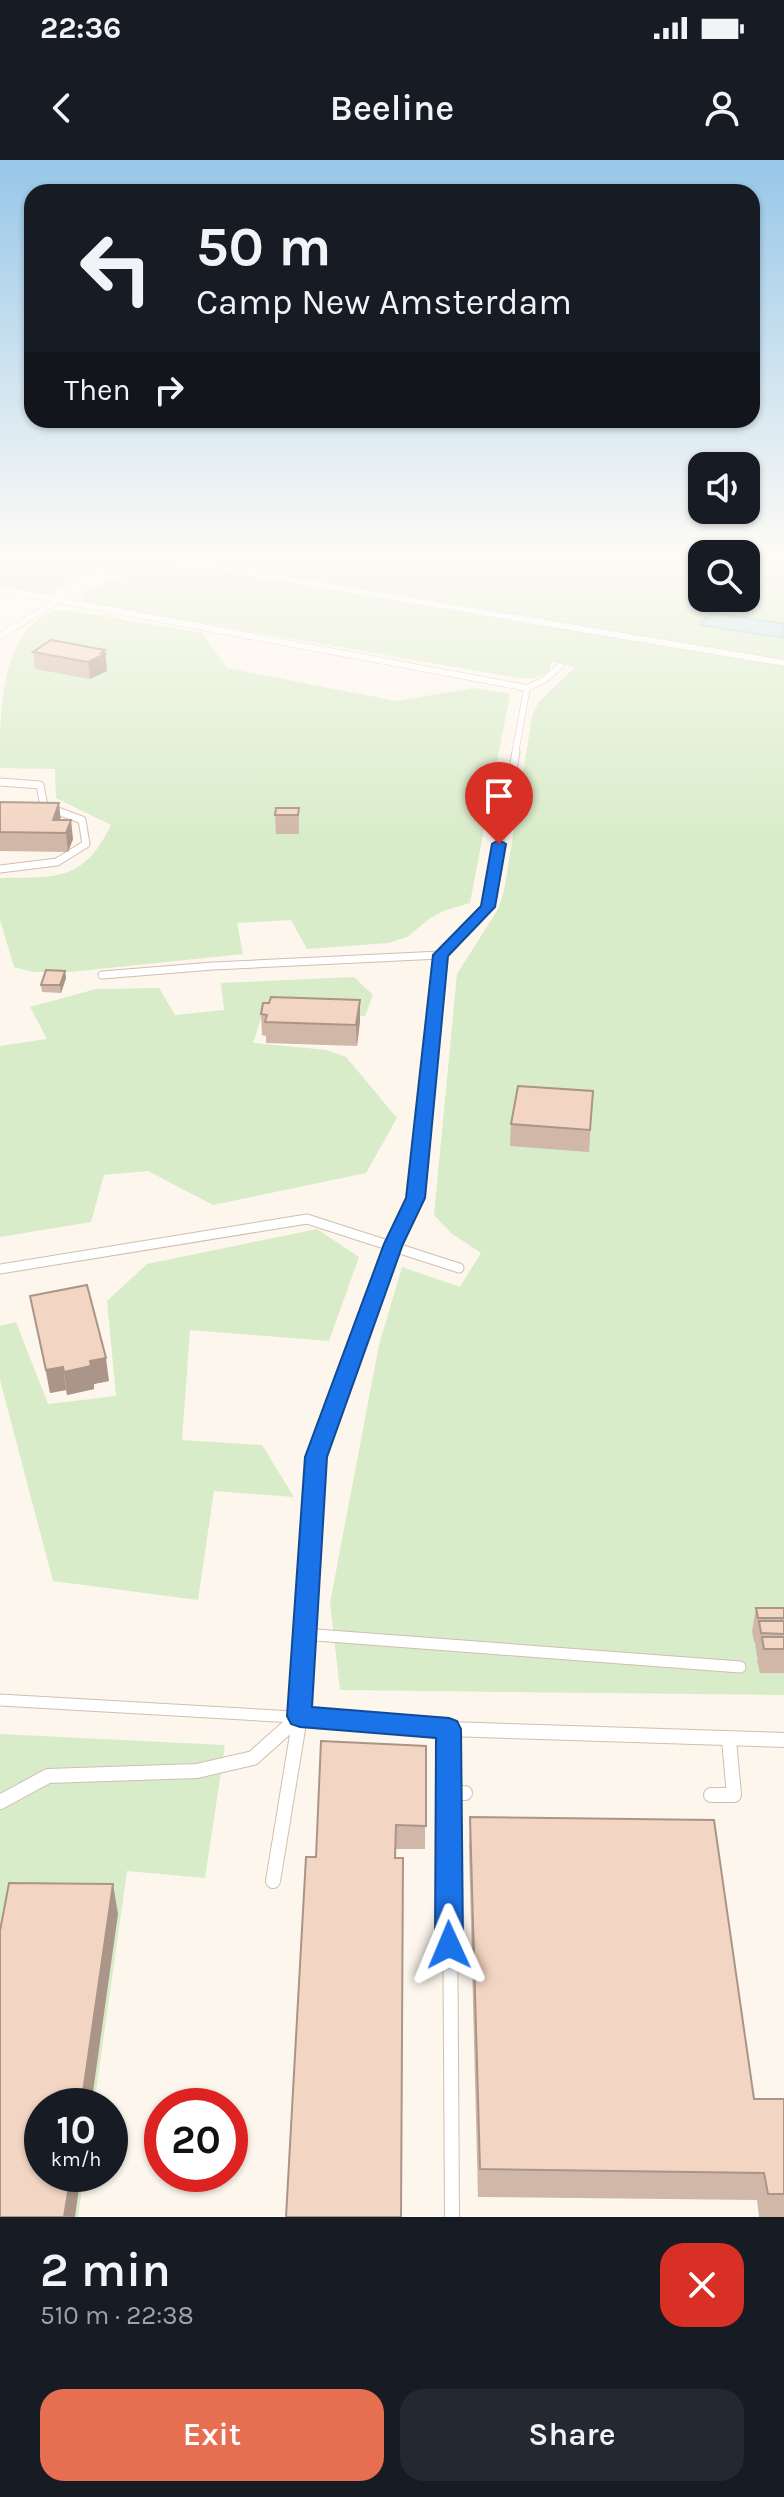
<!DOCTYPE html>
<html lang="en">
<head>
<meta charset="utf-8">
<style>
  body { margin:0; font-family:Karla,sans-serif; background:#242831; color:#f1f3f6; height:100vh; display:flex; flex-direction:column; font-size:30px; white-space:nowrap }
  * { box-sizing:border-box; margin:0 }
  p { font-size:26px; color:#9ea1a6 }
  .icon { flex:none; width:44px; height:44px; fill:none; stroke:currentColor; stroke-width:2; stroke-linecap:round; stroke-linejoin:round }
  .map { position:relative; height:2057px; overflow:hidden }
  .sheet { display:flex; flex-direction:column; background:#171b24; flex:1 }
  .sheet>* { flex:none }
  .hud { position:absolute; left:24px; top:24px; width:736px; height:244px; border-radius:24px; box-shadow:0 2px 6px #0004; background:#171b24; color:#f1f3f6; overflow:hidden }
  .buttons { position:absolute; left:688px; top:292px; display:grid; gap:16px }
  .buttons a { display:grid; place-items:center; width:72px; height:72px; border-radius:16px; background:#171b24; box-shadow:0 2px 6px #0004; font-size:40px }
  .speed { position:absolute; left:24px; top:1928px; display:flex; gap:16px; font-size:40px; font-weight:700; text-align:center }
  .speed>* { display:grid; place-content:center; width:104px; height:104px; border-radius:50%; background:#171b24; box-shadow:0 2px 6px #0004; line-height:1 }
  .speed small { font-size:20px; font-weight:400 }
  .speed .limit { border:12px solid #d22; background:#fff; color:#111 }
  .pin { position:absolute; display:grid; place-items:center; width:68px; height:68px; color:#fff; margin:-82px -34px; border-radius:50% 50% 50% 0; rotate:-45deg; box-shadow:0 0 8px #0007 }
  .pin .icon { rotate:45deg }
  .me { position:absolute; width:88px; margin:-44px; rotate:359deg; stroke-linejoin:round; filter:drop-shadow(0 0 6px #0008) }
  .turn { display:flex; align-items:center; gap:28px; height:168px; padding:0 40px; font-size:36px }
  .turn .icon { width:104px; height:104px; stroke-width:2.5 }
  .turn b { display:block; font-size:56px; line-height:68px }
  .then { display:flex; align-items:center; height:76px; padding:0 40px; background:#0003; gap:16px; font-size:30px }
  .round { display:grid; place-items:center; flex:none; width:84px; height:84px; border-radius:24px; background:#242831 }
  .summary { display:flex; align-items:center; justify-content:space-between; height:136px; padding:0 40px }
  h1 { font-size:48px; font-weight:600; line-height:60px }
  .action { display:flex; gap:16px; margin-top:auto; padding:16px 40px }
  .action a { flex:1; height:92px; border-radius:24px; background:#e76f51; color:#fff; font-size:32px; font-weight:600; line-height:92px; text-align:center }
  .action a+a { background:#242831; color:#f1f3f6 }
  .status { display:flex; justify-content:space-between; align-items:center; height:56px; padding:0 40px; background:#171b24; direction:ltr }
  .status svg { height:22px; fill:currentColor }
  header { display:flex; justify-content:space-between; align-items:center; height:104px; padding:0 40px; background:#171b24; font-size:36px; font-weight:600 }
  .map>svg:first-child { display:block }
  .green { fill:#d8ecc9; fill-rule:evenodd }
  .water { fill:#bfe3e8; stroke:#a5d3da; stroke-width:2 }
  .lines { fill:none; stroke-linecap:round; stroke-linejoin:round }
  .service-far4-casing { stroke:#d1beb0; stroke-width:7 }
  .service-far3-casing { stroke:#d1beb0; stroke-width:9 }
  .service-far2-casing { stroke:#d1beb0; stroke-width:11 }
  .service-far1-casing { stroke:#d1beb0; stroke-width:13 }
  .service-casing { stroke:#d1beb0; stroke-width:16 }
  .service-far4 { stroke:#fff; stroke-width:6 }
  .service-far3 { stroke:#fff; stroke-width:7 }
  .service-far2 { stroke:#fff; stroke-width:9 }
  .service-far1 { stroke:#fff; stroke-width:11 }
  .service { stroke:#fff; stroke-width:14 }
  .wall { fill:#d1b7a8 }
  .shaded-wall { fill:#aa9588 }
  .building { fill:#f3d5c3; stroke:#aa9588; stroke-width:2 }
  .route { fill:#1a73e8; stroke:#114b97; stroke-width:2 }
</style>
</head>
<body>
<div class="status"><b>22:36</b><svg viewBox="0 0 49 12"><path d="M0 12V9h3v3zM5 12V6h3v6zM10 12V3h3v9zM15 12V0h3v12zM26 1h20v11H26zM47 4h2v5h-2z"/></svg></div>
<header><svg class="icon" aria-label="back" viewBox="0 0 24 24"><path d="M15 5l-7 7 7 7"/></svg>Beeline<svg class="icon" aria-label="person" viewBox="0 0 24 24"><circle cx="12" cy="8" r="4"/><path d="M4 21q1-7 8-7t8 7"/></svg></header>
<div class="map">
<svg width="784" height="2057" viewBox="0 0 784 2057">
  <rect width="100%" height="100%" fill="#fdf6ec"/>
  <g class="green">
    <path d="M0,393h784v1142l-444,-5 -10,-87 49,-258 23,-78 58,20 21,-34 -30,-20 -17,-18 23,-241 41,-65 6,-18 28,-174 6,-14 37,-36 -24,-5 -2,10 -15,6h-16l-431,-75 -7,-7 28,-15 18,-5 -33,-6 -45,26 -48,-9zM702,394h44v44h-44z"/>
    <path d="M54,451h19l129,22 25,35 169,33 78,-13 36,6 -40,209 -24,7 -16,8 -23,19 -19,6 -81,6 -16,-29 -54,3 6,31 -173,18h-37l-19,-5 -14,-47v-42c57,-1 83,4 111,-53l-55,-27 -1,-29 -55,-1c0,-55 0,-137 54,-157z"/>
    <polygon points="354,817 373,835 365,856 263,853 253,883 327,890 346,897 397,958 366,1013 213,1045 148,1011 104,1015 91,1062 0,1077 0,886 47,879 30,847 96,829 159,828 175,855 224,850 221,823"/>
    <polygon points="317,1069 359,1097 329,1181 190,1170 182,1280 262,1285 294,1337 214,1331 198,1440 53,1421 0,1220 0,1166 16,1162 48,1244 116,1236 107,1141 147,1104"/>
    <polygon points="0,1574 225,1585 205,1718 127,1711 94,1946 42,1946 42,2014 84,2014 78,2057 0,2057"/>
  </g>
  <polygon class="water" points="711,452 784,464 784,478 700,465"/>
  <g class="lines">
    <g class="service-far4-casing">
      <g id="service-far4">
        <polyline points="129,393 784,503"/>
        <polyline points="0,429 527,528 515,594"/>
        <polyline points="0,476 102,413"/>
        <polyline points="527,528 544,520 560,506"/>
      </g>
    </g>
    <g class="service-far3-casing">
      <g id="service-far3">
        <polyline points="0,622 40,625 44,646 82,660 86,684 57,702 0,709"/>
        <polyline points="102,815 213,806 440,795"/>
        <polyline points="435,845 440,795 488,747 516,592"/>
      </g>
    </g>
    <g class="service-far2-casing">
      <g id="service-far2">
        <polyline points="0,1109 307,1059 459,1108"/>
        <polyline points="366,1161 394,1084 416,1038 435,843"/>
      </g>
    </g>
    <g class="service-far1-casing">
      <g id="service-far1">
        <polyline points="303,1474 316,1297 366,1159"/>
        <polyline points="0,1540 329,1559"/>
        <polyline points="297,1559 300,1556"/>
        <polyline points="300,1559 303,1474 740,1507"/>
      </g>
    </g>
    <g class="service-casing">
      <g id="service">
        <polyline points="306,1557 449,1569 784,1580"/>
        <polyline points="449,1569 452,2057"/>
        <polyline points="448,1633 465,1633"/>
        <polyline points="711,1635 734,1635 729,1580"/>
        <polyline points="0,1642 48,1616 197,1611 253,1598 299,1557"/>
        <polyline points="273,1721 300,1557"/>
      </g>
    </g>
    <use href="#service-far4" class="service-far4"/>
    <use href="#service-far3" class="service-far3"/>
    <use href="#service-far2" class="service-far2"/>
    <use href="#service-far1" class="service-far1"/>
    <use href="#service" class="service"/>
  </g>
  <g class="wall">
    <polygon points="105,490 107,511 90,519 35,509 33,492"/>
    <polygon points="0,642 61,660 73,679 68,692 0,691"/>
    <polygon points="299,648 299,674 276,674 275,655"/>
    <polygon points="65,811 66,818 61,833 42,832 41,825"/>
    <polygon points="360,840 360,861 357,886 266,883 266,876 262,875 261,854"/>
    <polygon points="593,931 589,992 510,986 511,964"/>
    <polygon points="30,1136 109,1221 94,1224 94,1229 67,1235 66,1230 50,1233"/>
    <polygon points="756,1448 784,1448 784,1513 760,1513 757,1500 758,1497 757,1497 755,1482 754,1482 752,1471"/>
    <polygon points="426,1586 425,1689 395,1689 316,1697"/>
    <polygon points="470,1657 754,1939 784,1939 784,2057 759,2057 757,2040 478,2037 469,1687"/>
  </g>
  <g class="shaded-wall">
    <polygon points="105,490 107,511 90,519 88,502"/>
    <polygon points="59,643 61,662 53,660"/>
    <polygon points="71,660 73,679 68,692 66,673"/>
    <polygon points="65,811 66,818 61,833 60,825"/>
    <polygon points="360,840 360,861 357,886 356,865"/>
    <polygon points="106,1198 109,1221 94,1224 94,1229 67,1235 64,1212 90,1201"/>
    <polygon points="63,1207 66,1230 50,1233 46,1210"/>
    <polygon points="113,1724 118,1754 91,1946 81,1946"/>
    <polygon points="71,2014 81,2014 75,2057 64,2057"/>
  </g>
  <g class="building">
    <polygon points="51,480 105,490 101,493 105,494 88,502 33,492"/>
    <polygon points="0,642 59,643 53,660 71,660 66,673 0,672"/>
    <polygon points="276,648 299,648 298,655 275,655"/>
    <polygon points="46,810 65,811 60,825 41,825"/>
    <polygon points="271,837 360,840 356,865 265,862 267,855 261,854 263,843 269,843"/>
    <polygon points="518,926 593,931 590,970 511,964"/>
    <polygon points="87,1125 106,1198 90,1201 91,1206 64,1212 63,1207 46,1210 30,1136"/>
    <polygon points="756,1448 784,1448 784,1458 758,1458"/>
    <polygon points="759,1461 784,1461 784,1474 761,1473"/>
    <polygon points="762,1477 784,1477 784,1489 764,1489"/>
    <polygon points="321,1581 426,1586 426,1666 396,1665 395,1698 403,1698 401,2057 286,2057 306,1697 316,1697"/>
    <polygon points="470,1657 714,1660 754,1939 784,1939 784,2034 768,2034 764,2013 480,2009"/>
    <polygon points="9,1723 113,1724 81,1946 42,1946 42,2014 71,2014 64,2057 0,2057 0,1771"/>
  </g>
  <linearGradient id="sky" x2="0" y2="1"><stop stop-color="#97c7e8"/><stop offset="0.58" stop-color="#fefbf6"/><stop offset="1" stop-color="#fefbf6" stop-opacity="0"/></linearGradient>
  <rect width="784" height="681" fill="url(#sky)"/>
  <polygon class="route" points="499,680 506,684 495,747 448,796 425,1038 403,1084 327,1297 312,1547 449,1558 457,1561 461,1569 463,1785 459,1794 449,1798 440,1794 435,1785 436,1578 300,1567 291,1564 287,1556 305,1297 384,1084 406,1038 433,795 481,746 492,684"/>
</svg>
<div class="buttons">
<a><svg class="icon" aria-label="sound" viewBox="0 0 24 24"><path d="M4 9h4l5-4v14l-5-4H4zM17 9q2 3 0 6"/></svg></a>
<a><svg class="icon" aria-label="search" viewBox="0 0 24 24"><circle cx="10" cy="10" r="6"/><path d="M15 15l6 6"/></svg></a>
</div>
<div class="speed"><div>10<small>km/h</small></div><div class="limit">20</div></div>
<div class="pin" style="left:499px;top:684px;background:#d93025"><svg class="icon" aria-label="arrive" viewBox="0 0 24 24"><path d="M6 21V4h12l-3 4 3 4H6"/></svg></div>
<svg class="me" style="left:449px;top:1785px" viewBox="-20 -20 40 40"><path d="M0-17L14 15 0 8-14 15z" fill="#1a73e8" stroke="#fff" stroke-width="4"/></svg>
<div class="hud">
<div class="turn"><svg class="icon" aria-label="left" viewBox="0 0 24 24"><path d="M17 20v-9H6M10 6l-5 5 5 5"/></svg><div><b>50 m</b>Camp New Amsterdam</div></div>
<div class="then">Then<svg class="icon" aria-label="right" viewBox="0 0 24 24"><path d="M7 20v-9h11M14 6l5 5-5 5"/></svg></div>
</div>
</div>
<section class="sheet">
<div class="summary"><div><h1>2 min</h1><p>510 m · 22:38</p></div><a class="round" style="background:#d93025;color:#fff"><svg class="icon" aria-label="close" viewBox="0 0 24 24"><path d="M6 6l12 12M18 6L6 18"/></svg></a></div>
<div class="action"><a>Exit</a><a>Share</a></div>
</section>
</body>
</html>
